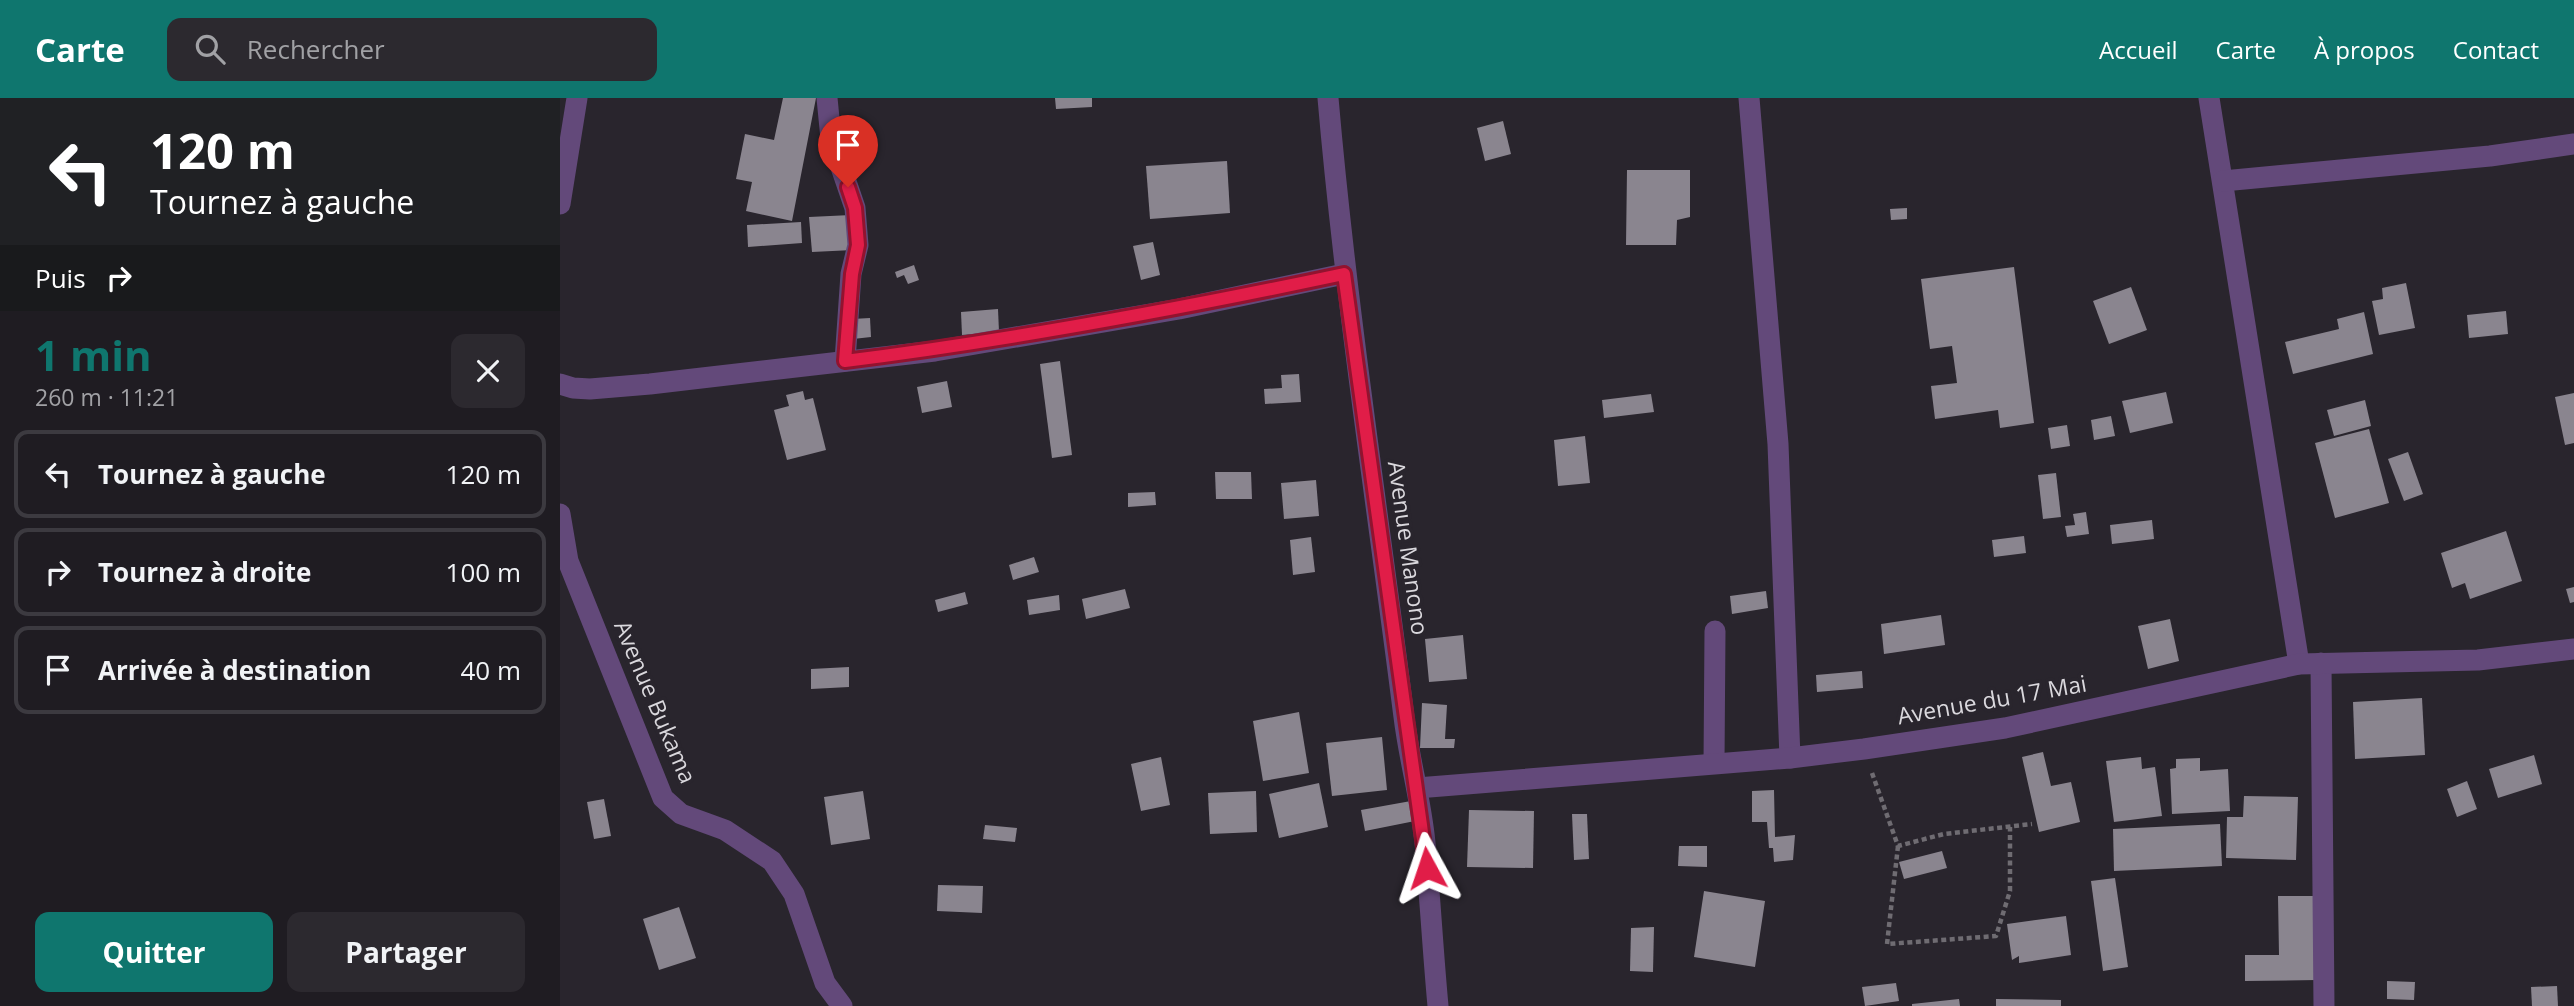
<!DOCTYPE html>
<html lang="fr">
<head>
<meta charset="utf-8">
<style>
  body { margin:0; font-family:"Open Sans",sans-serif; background:#2c292f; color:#f1f3f6; height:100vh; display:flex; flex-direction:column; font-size:26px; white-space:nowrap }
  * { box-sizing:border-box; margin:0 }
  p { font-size:23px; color:#a1a1a5 }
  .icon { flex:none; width:38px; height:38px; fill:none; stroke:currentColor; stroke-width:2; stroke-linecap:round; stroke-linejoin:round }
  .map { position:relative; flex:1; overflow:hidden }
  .sheet { display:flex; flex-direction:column; background:#1f1c22; width:560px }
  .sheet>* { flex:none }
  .top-card { background:#202124; color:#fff; overflow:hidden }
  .pin { position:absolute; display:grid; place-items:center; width:60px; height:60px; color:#fff; margin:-72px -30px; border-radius:50% 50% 50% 0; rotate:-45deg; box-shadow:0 0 7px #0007 }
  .pin .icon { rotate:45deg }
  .me { position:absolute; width:77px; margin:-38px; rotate:355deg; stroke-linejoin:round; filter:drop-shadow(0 0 5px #0008) }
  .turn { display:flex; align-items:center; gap:24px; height:147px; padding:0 35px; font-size:32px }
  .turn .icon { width:91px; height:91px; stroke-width:2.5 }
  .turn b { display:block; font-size:49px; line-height:60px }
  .then { display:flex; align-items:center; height:66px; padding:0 35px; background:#0003; gap:14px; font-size:26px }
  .round { display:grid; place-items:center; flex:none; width:74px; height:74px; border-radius:14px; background:#2c292f }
  .head { display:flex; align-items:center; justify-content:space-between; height:119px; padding:0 35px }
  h1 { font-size:42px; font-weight:700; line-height:52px; color:#0f766e }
  .button { display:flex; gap:14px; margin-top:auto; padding:14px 35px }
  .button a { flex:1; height:80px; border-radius:14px; background:#0f766e; color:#fff; font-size:28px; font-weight:700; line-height:80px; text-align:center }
  .button a+a { background:#2c292f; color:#f1f3f6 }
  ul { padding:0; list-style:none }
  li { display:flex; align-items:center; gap:21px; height:88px; margin:0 14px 10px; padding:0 21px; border:4px solid #3c3a40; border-radius:14px }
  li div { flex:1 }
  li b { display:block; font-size:26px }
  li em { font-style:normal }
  header { display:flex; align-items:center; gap:42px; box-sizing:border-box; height:98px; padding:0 35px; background:#0f766e; color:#fff }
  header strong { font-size:33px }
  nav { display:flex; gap:38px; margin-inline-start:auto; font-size:24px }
  .search { width:490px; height:63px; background:#2c292f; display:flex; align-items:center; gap:18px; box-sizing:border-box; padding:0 24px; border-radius:14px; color:#a1a1a5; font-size:26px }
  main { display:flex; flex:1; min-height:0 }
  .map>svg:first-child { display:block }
  .building { fill:#8a858f }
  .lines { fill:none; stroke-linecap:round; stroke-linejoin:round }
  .path { stroke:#6f6c72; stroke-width:4.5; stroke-dasharray:5 3.5; stroke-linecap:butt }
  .minor { stroke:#63497a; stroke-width:21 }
  .route-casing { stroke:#92132f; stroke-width:18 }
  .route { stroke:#e11d48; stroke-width:12 }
  .labels { text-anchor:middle; stroke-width:7; stroke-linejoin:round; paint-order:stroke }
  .street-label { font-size:23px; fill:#dad8dd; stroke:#29252d }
</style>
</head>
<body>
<header>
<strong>Carte</strong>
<div class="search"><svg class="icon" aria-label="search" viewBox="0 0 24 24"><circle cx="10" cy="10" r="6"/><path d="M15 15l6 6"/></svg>Rechercher</div>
<nav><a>Accueil</a><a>Carte</a><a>À propos</a><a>Contact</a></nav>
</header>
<main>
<section class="sheet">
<div class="top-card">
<div class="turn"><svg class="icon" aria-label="left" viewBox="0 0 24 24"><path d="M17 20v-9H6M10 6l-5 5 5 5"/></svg><div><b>120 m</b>Tournez à gauche</div></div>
<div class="then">Puis<svg class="icon" aria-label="right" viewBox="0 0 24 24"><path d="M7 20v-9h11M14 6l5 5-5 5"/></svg></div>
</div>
<div class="head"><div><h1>1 min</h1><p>260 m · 11:21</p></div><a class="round"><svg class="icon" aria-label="close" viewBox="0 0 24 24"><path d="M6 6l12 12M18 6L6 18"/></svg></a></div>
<ul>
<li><svg class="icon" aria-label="left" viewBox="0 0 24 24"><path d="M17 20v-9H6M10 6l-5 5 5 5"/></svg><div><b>Tournez à gauche</b></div><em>120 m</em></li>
<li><svg class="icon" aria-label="right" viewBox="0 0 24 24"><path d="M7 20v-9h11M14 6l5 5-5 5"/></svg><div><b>Tournez à droite</b></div><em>100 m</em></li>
<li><svg class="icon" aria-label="arrive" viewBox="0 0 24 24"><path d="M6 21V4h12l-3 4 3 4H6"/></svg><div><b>Arrivée à destination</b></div><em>40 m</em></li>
</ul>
<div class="button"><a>Quitter</a><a>Partager</a></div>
</section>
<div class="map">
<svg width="2014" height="908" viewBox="0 0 2014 908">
  <rect width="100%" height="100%" fill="#29252d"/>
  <g class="building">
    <polygon points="223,0 256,0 232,123 186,113 192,84 176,81 185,36 214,42"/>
    <polygon points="495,0 532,0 532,9 496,11"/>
    <polygon points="943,23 951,56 925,63 917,30"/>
    <polygon points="667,63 670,115 590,121 586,68"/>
    <polygon points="1067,72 1130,72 1130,119 1117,122 1116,147 1066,147"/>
    <polygon points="1347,110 1347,121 1331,122 1330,111"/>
    <polygon points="291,117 293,152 252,154 249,119"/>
    <polygon points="241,124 242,145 188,149 187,127"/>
    <polygon points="593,144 600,177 581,182 573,148"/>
    <polygon points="354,167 359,182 348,186 344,177 337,180 335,174"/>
    <polygon points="1454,169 1474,325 1440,330 1438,312 1375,321 1371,288 1397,285 1392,248 1370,251 1361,181"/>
    <polygon points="1846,185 1855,230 1819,237 1812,203 1823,201 1822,190"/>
    <polygon points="1571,189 1587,232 1549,246 1533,203"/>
    <polygon points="438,211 439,234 402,237 401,214"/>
    <polygon points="1946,213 1948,236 1909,240 1907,217"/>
    <polygon points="1804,214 1813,256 1733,276 1725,244 1779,231 1777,221"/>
    <polygon points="310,220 311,239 293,241 292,221"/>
    <polygon points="500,263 512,357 492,360 480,266"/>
    <polygon points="739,276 741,304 705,306 704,291 722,290 721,277"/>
    <polygon points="387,283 392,309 362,315 357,289"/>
    <polygon points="243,293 245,302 253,300 266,352 227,362 214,312 229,308 226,297"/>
    <polygon points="1606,294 1613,325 1570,335 1562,303"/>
    <polygon points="2014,295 2014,345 2005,347 1995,299"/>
    <polygon points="1091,296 1094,314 1044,320 1042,302"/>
    <polygon points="1805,302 1811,328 1774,338 1767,312"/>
    <polygon points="1551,318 1555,338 1534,342 1531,322"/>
    <polygon points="1507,327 1510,348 1491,351 1488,330"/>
    <polygon points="1809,331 1829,405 1775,420 1755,345"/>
    <polygon points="1025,338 1030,385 998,388 994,342"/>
    <polygon points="1848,354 1863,396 1844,403 1828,361"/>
    <polygon points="655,374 691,374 692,401 656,401"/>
    <polygon points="1496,375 1501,419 1483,421 1478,377"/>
    <polygon points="756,382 759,418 724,421 721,385"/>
    <polygon points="595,394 596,407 568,409 568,395"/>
    <polygon points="1526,414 1529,436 1507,439 1505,428 1515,427 1513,416"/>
    <polygon points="1592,422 1594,441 1552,446 1550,427"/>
    <polygon points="1946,433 1962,483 1910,501 1905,485 1892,490 1881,455"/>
    <polygon points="1464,438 1466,455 1434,459 1432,442"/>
    <polygon points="751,439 755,474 733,477 730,442"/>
    <polygon points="474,459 479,474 453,482 449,467"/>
    <polygon points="2014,489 2014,504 2010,505 2006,491"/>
    <polygon points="565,491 570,510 526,521 522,501"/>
    <polygon points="1206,493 1208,510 1172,516 1170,498"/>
    <polygon points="405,494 408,506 378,514 375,502"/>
    <polygon points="499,497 500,512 469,517 467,502"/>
    <polygon points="1381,517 1385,547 1324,556 1321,526"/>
    <polygon points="1610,521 1619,563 1588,571 1578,528"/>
    <polygon points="903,537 907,581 869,584 865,541"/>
    <polygon points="289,569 289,589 251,591 251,571"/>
    <polygon points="1302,573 1303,590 1257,594 1256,577"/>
    <polygon points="1862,600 1865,657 1795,661 1793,604"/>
    <polygon points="862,605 887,607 885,641 895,641 894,650 860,650"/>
    <polygon points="739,614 749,675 703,683 693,623"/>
    <polygon points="822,639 827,692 772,698 766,645"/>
    <polygon points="1483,654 1491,688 1511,684 1520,724 1479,734 1462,659"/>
    <polygon points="1974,657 1982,686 1938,700 1929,671"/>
    <polygon points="601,659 610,707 581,713 571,666"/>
    <polygon points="1581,659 1582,671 1595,669 1602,718 1554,724 1546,663"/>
    <polygon points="1640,660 1640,673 1668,671 1670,713 1612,716 1610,671 1616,670 1616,661"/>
    <polygon points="1907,683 1917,711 1897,719 1887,691"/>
    <polygon points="759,685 768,729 719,740 709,696"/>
    <polygon points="1214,692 1215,739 1235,737 1233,762 1214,764 1213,750 1209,750 1207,724 1192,724 1192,693"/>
    <polygon points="303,693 310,741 271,747 264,699"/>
    <polygon points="696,693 697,734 650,736 648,695"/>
    <polygon points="1684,698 1738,699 1736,762 1666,760 1667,719 1683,719"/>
    <polygon points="44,701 51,738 34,741 27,704"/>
    <polygon points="851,703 855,723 805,733 801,712"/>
    <polygon points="909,712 974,713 973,770 907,769"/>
    <polygon points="1012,716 1027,716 1029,761 1014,762"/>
    <polygon points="1660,726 1662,768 1554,773 1553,731"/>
    <polygon points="425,727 457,730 455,744 423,741"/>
    <polygon points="1119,748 1147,748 1147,769 1118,768"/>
    <polygon points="1382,753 1387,770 1344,781 1339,764"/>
    <polygon points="1555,780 1568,869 1543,873 1531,783"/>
    <polygon points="378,787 423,788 422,815 377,813"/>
    <polygon points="1144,793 1205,803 1195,869 1134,859"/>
    <polygon points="1718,798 1756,798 1757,882 1685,883 1685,857 1719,857"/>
    <polygon points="119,809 136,860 99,872 83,821"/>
    <polygon points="1506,818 1511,857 1459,865 1459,858 1452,862 1447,826"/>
    <polygon points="1094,829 1093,874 1070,873 1071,830"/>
    <polygon points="1827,883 1855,884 1854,902 1827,901"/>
    <polygon points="1336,885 1339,903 1305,908 1302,889"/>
    <polygon points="1997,888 1998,908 1972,908 1971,889"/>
    <polygon points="1399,901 1400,908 1352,908 1352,906"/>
    <polygon points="1436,901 1501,902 1501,908 1436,908"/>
  </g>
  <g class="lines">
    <g class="path">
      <polyline points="1312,675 1338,748 1384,736 1472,726"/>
      <polyline points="1338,748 1327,846 1436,838 1450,793 1450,729"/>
    </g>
    <g class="minor">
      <polyline points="267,0 272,51 281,69 295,110 298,147 291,176 285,263"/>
      <path d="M768,0c18,208 50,413 76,619 5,42 17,83 21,126 5,54 8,109 13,163"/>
      <polyline points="1189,0 1218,346 1230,660"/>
      <polyline points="1649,0 1739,566"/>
      <polyline points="1663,83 1930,58 2014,46"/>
      <polyline points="0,106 17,0"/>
      <polyline points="0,286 13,290 30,291 90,286 375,253 619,211 784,176"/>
      <polyline points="0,416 8,463 103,700 121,716 165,732 212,763 234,796 265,885 282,908"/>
      <polyline points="1761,565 1764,908"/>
      <polyline points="1154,665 1155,533"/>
      <polyline points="857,690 1230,660 1304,651 1445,630 1739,566 1918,562 2014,551"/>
    </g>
  </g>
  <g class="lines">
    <g class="route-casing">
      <path id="route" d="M288,89l7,21 3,37 -6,29 -7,87c168,-21 334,-52 499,-87l83,594"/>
    </g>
    <use href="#route" class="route"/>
  </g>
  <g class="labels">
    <g class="street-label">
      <text transform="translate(848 450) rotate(82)" y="8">Avenue Manono</text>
      <text transform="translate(1432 602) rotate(-10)" y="8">Avenue du 17 Mai</text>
      <text transform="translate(95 604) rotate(67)" y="8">Avenue Bukama</text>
    </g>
  </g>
</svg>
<div class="pin" style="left:288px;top:89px;background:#d93025"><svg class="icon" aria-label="arrive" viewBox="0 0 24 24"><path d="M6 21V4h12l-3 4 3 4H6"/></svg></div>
<svg class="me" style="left:867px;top:770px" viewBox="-20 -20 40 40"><path d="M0-17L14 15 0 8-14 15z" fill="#e11d48" stroke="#fff" stroke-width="4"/></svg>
</div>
</main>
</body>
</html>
